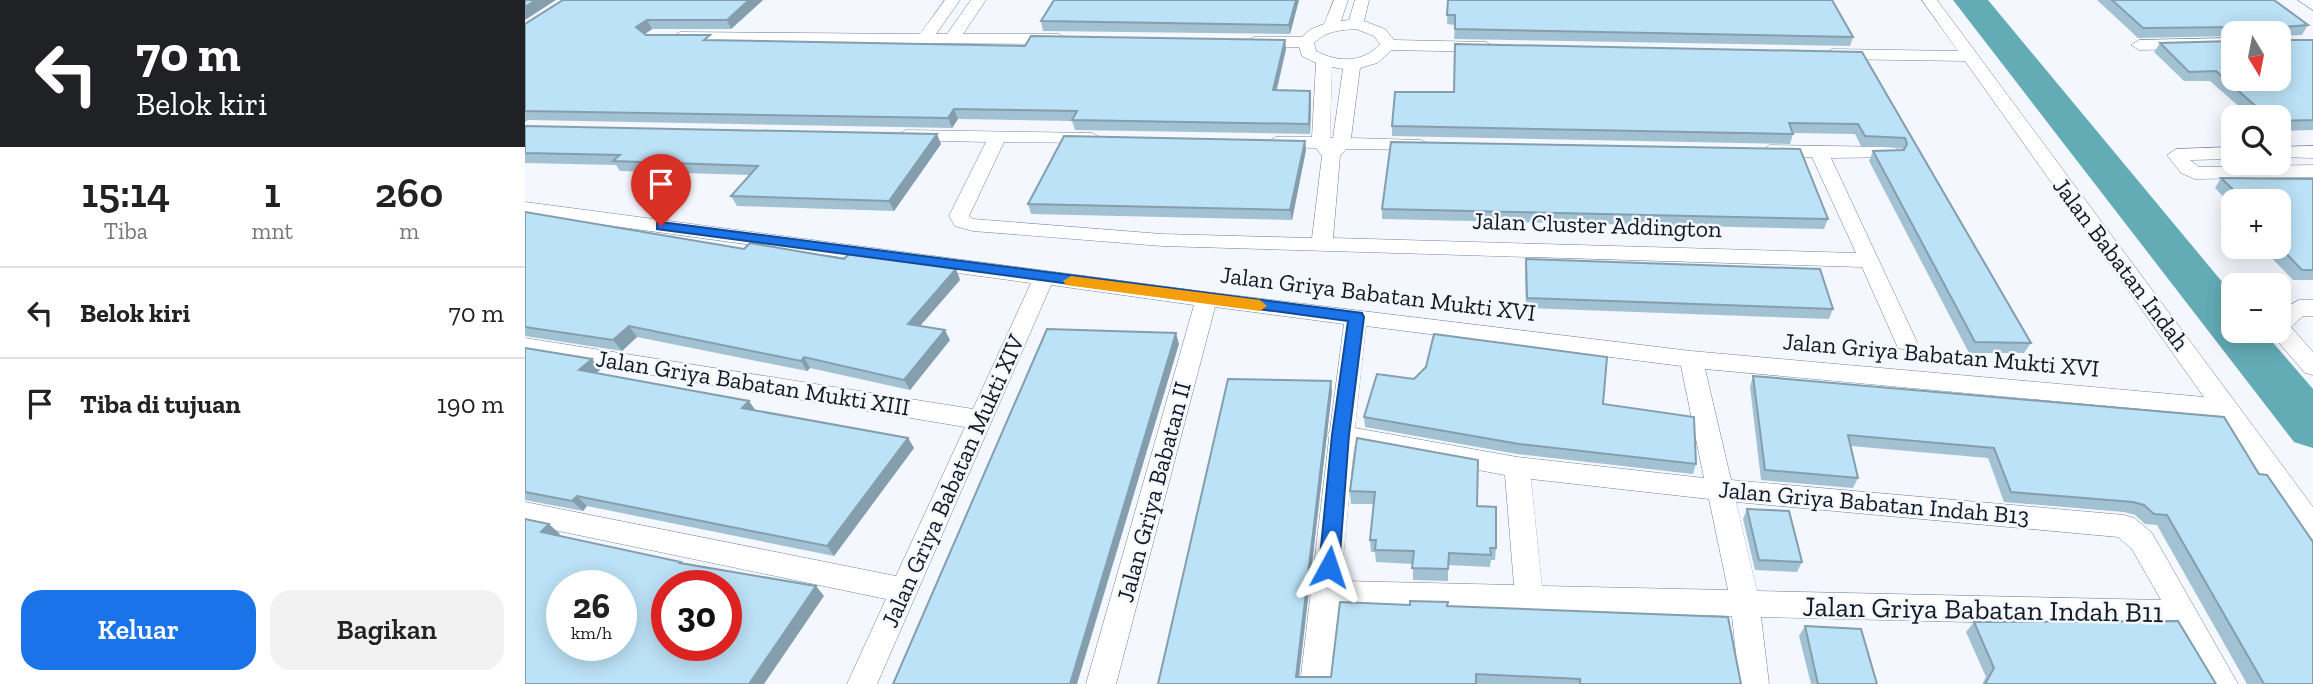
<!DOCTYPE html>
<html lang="id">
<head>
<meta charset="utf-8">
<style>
  body { margin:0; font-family:"Zilla Slab",serif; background:#f2f2f2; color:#222; height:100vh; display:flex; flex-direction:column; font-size:26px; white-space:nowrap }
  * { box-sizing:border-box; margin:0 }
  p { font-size:23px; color:#767676 }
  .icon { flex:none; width:38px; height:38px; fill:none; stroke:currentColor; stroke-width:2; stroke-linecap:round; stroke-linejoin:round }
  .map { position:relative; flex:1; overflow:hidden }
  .side { display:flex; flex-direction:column; background:#fff; width:525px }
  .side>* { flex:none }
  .guide { background:#202124; color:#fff; overflow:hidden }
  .needle { width:46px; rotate:170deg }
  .fabs { position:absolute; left:1696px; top:21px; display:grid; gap:14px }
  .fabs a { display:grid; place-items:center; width:70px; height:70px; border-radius:14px; background:#fff; box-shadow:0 4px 18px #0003; font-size:35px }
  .speed { position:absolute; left:21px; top:570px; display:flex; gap:14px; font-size:35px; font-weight:700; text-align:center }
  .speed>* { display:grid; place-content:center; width:91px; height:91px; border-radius:50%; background:#fff; box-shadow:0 4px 18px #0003; line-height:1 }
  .speed small { font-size:18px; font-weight:400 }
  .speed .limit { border:10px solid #d22; background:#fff; color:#111 }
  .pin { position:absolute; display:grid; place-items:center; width:60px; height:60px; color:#fff; margin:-72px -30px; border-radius:50% 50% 50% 0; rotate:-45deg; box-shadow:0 0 7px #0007 }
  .pin .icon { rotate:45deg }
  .me { position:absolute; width:77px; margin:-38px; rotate:5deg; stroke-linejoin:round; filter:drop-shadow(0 0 5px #0008) }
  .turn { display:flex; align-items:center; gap:24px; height:147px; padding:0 21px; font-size:32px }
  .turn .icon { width:91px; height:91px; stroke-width:2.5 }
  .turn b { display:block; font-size:49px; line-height:60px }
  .eta { display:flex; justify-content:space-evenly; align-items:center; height:119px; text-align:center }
  .eta b { font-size:42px; font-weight:600; line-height:49px }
  .primary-button { display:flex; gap:14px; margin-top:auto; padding:14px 21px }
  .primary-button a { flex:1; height:80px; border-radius:21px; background:#1a73e8; color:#fff; font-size:28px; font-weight:600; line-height:80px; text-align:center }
  .primary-button a+a { background:#f2f2f2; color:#222 }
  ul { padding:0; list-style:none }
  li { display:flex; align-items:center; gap:21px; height:91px; padding:0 21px; border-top:2px solid #e0e0e0 }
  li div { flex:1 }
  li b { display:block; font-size:26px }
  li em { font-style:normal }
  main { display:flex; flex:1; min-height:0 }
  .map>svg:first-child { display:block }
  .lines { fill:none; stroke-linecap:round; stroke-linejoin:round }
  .river { fill:#63acb5; fill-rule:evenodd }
  .minor-casing { stroke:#6f829f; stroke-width:1 }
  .minor { fill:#fff; fill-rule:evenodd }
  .wall { fill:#a2c2d4 }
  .shaded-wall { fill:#849ead }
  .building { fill:#bce2f7; stroke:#849ead; stroke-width:2; fill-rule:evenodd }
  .route { fill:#1a73e8; stroke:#114b97; stroke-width:2 }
  .slow { fill:#f59e0b }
  .labels { text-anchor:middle; stroke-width:5; stroke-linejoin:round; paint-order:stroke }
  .street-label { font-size:24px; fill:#111924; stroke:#f4f8fe }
  .near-street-label { font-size:28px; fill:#111924; stroke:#f4f8fe }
</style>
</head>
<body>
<main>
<section class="side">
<div class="guide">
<div class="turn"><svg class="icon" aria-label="left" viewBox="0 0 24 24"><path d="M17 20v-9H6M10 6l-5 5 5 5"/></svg><div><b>70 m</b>Belok kiri</div></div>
</div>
<div class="eta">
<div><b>15:14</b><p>Tiba</p></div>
<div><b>1</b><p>mnt</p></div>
<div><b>260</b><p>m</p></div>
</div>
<ul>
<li><svg class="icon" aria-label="left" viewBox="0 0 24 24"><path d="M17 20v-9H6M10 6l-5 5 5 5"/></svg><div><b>Belok kiri</b></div><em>70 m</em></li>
<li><svg class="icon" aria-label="arrive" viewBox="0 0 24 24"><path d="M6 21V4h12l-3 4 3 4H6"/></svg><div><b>Tiba di tujuan</b></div><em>190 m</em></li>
</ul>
<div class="primary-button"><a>Keluar</a><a>Bagikan</a></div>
</section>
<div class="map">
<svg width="1788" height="684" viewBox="0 0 1788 684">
  <rect width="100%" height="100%" fill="#f4f8fe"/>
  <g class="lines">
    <polygon class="river" points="1428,0 1463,0 1708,295 1708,331 1738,331 1788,389 1788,448 1769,442"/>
    <g class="minor-casing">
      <g id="minor">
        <polygon points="420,0 435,0 411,34 422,34 446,0 461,0 438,34 534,34 542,39 534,44 155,42 147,37 155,32 395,34"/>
        <path d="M809,0h14l-7,21 8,-1 6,-20h14l-5,21 21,8 9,11 92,2 8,5 -8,5 -94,-2 -15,13 -17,5 -9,70 70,2 9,5 -9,5 -75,-1 -6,7 -7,82 523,15 -44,-96h-42l-9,-6 9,-6 122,2 7,2 2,4 -2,4 -68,1 86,184 -3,6 -8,2 -8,-2 -36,-81 -700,-21 -189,-15 -18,-5 -6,-10 37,-74 -80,-2 -9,-5 9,-5 186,3 9,5 -9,5 -88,-1 -35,74 4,3 189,15 150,4 10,-82 -6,-8 -40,-1 -9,-5 9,-5h36l4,-74 -14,-7 -3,-9h-45l-8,-5 8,-5h48l9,-8 13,-5zM831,29l18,7 6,8c-18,20 -43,18 -64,7l-2,-8c12,-12 26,-13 42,-14zM807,67l11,2 -10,69h-3z"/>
        <path d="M1397,0h15l376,507v32l-10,-3 -85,-120 -513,-47 26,111 393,35 10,3 18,15 86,151h-31l-32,-57 -414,-10 8,67h-30l-7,-68 -393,-10 -9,78h-30l29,-245 -1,-4 2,-5 14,-106 -129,-17 -99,377h-30l108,-379 -143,-20 -174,399h-30l39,-85 -361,-75v-22l371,74 69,-149 -440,-73v-16l448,71 58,-126 -506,-69v-12l681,90 485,59 513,46 -239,-336 -133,-2 -8,-5 8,-5 126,2zM841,326l315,40 23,112 -187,-21 -162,-29zM829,447l151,28 9,110 -173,-4zM1006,479l178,20 19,91 -186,-4zM1211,502l382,35 14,12 29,51 -404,-9z"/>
        <polygon points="1773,0 1788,0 1788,10"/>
        <polygon points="1708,38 1708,48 1614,50 1606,45 1614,40"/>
        <polygon points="1788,146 1788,158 1754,157 1754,147"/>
        <polygon points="1708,147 1708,159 1665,160 1674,167 1788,165 1788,177 1670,179 1656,173 1642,155 1651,149"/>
        <polygon points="1774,300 1788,300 1788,316 1778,316 1766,327 1788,352 1788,375 1780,373 1744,331 1754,331 1754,311"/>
      </g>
    </g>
    <use href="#minor" class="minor"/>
  </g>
  <g class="wall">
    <polygon points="38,0 238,0 206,29 127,29 120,34 121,35 188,41 500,46 760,40 761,49 752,90 785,91 786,101 785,134 550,130 547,121 433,119 427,128 3,120 0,122 0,24"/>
    <polygon points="774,0 765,34 518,31 516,21"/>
    <polygon points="923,0 1328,37 1325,46 929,39 930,25 922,24"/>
    <polygon points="1572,0 1749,0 1783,25 1777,35 1758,36 1758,40 1788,40 1788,130 1754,131 1754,117 1726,117 1685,81 1659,81 1629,52 1635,43 1708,79 1754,33 1708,33 1708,36 1613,38"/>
    <polygon points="1337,52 1506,343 1499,353 1444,353 1344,161 1348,151 1377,150 1376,148 1336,146 1330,134 1268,133 1268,134 1265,144 867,136 867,126 929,92"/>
    <polygon points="0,126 416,144 369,211 212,206 206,196 224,175 95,171 91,165 0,163"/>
    <polygon points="780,141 781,150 767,220 506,214 503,204"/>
    <polygon points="1696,178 1788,179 1788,280 1768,280 1736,247 1754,247 1754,201 1708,201 1708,207 1690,188"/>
    <polygon points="857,209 1303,219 1299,229 857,219"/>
    <polygon points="0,212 219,249 431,269 435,280 395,326 425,340 385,390 285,368 282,371 112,337 97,351 0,336"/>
    <polygon points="1001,259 1308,309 1304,319 1001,308 1000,270"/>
    <polygon points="0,348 76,369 71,373 231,411 383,438 389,448 309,556 62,506 58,511 0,500"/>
    <polygon points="1228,376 1699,417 1788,684 1722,684 1632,525 1620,524 1610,515 1599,512 1479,502 1463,458 1326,446 1333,478 1328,488 1236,480 1225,387"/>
    <polygon points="807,391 774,677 806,677 922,606 1216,684 633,684"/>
    <polygon points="1078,404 1171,464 1168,474 992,454 840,427 839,417"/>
    <polygon points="832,438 952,506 971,548 970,560 966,560 965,567 923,565 923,581 888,580 888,564 851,562 850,552 846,552 845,540 848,504 826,504 825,491"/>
    <polygon points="1222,509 1277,562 1272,572 1230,570 1218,519"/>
    <polygon points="1449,622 1691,684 1457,684 1461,677 1441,632"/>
    <polygon points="1280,626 1352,684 1286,684 1274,636"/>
  </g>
  <g class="shaded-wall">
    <polygon points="11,0 31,0 0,20 0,7"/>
    <polygon points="224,0 238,0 206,29 202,20"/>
    <polygon points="771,0 774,0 765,34 764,25"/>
    <polygon points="122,20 127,29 117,36 111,27"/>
    <polygon points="760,40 761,49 749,100 748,90"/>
    <polygon points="785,91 786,101 785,134 784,124"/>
    <polygon points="429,109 433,119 427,128 423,118"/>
    <polygon points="412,134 416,144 369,211 364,201"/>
    <polygon points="780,141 781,150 767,220 765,210"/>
    <polygon points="431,269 435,280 388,334 383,324"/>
    <polygon points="104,326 112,337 97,351 88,340"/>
    <polygon points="420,330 425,340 385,390 379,380"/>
    <polygon points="651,333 654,344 552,684 545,684"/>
    <polygon points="279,357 285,368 282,371 276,361"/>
    <polygon points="67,359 76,369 63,381 54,370"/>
    <polygon points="806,381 807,391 773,684 771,677"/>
    <polygon points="224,401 231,411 217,408"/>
    <polygon points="383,438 389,448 309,556 302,546"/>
    <polygon points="52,496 62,506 58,511 47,501"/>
    <polygon points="24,524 35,534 27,542 16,532"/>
    <polygon points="291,586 299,596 239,684 224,684"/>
  </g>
  <g class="building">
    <polygon points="0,0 11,0 0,7"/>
    <polygon points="38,0 224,0 202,20 122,20 111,27 121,35 185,35 179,40 500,46 506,36 760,40 748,90 785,91 784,124 547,120 552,111 429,109 423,118 0,111 0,24"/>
    <polygon points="529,0 771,0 764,25 516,21"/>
    <polygon points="923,0 1307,0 1328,37 930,29 930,15 922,15"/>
    <polygon points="1587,0 1749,0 1783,25 1758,27 1758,40 1788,40 1788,120 1754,121 1754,117 1743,117 1691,71 1664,72 1635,43 1708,41 1708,79 1754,79 1754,33 1716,33 1716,27 1618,28"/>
    <polygon points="930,44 1337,52 1506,343 1450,342 1348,151 1379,150 1382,144 1380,138 1340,136 1333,124 1264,123 1268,134 867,126 870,92 929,92"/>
    <polygon points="0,126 412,134 364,201 206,196 233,166 88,161 95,155 0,153"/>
    <polygon points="539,136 780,141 765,210 503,204"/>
    <polygon points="866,142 1275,149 1303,219 857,209"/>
    <polygon points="1696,178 1788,179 1788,270 1777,270 1754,246 1754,201 1720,201"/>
    <polygon points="0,212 219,249 225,243 319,259 326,252 431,269 383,324 420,330 379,380 279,357 276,361 104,326 88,340 0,327"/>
    <polygon points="1001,259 1295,269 1308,309 1002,298"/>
    <polygon points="522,329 651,333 545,684 368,684"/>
    <polygon points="909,334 1082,357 1078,404 1169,417 1171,464 994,444 839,417 852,374 889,379 901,367"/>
    <polygon points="0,348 67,359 54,370 224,401 217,408 383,438 302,546 52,496 47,501 0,492"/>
    <polygon points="1228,376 1699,417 1734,474 1742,475 1788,542 1788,684 1739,684 1642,515 1629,514 1619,505 1608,502 1486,492 1469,448 1323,435 1333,478 1240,470"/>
    <polygon points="703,379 806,381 771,677 806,677 815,602 885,605 885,601 923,602 922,606 1203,617 1216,684 1055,684 1055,679 951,674 951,684 633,684"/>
    <polygon points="832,438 953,460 952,506 971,507 971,548 965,548 966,555 924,553 923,569 887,568 889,551 850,550 851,540 845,540 850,492 825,491"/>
    <polygon points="1222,509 1264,511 1277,562 1234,560"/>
    <path d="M0,519l24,5 -8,8 140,30 -1,1 136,23 -67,98h-224zM37,586h59v60h-59zM142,586h59v60h-59z"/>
    <polygon points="1653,621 1691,684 1460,684 1469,668 1449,622"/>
    <polygon points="1280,626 1336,629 1352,684 1293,684"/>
  </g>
  <polygon class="route" points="136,222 837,313 839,317 824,435 814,567 811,573 804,575 797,573 794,567 807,435 823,321 132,229 132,223"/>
  <polygon class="slow" points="546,276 735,300 742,306 735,311 541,285 538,281"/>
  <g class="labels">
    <g class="street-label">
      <text transform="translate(1072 225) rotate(2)" y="8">Jalan Cluster Addington</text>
      <text transform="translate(1596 264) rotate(53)" y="8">Jalan Babatan Indah</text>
      <text transform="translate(853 294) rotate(7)" y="8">Jalan Griya Babatan Mukti XVI</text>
      <text transform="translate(1416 355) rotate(5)" y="8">Jalan Griya Babatan Mukti XVI</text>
      <text transform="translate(228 383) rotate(9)" y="8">Jalan Griya Babatan Mukti XIII</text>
      <text transform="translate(428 481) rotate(-66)" y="8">Jalan Griya Babatan Mukti XIV</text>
      <text transform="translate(629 492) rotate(-75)" y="8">Jalan Griya Babatan II</text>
      <text transform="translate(1349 503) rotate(5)" y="8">Jalan Griya Babatan Indah B13</text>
    </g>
    <g class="near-street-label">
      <text transform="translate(1458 609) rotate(1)" y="10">Jalan Griya Babatan Indah B11</text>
    </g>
  </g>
</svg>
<div class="fabs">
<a><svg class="needle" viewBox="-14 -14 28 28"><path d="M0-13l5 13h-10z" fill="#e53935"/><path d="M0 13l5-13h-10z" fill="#767676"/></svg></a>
<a><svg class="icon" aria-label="search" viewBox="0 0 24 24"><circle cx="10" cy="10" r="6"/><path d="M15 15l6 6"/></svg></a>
<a>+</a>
<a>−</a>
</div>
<div class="speed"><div>26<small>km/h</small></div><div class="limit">30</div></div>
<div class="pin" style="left:136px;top:226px;background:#d93025"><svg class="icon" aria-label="arrive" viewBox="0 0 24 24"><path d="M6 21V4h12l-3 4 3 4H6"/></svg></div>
<svg class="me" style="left:804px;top:567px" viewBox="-20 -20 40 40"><path d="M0-17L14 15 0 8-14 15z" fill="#1a73e8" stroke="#fff" stroke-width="4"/></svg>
</div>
</main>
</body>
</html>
